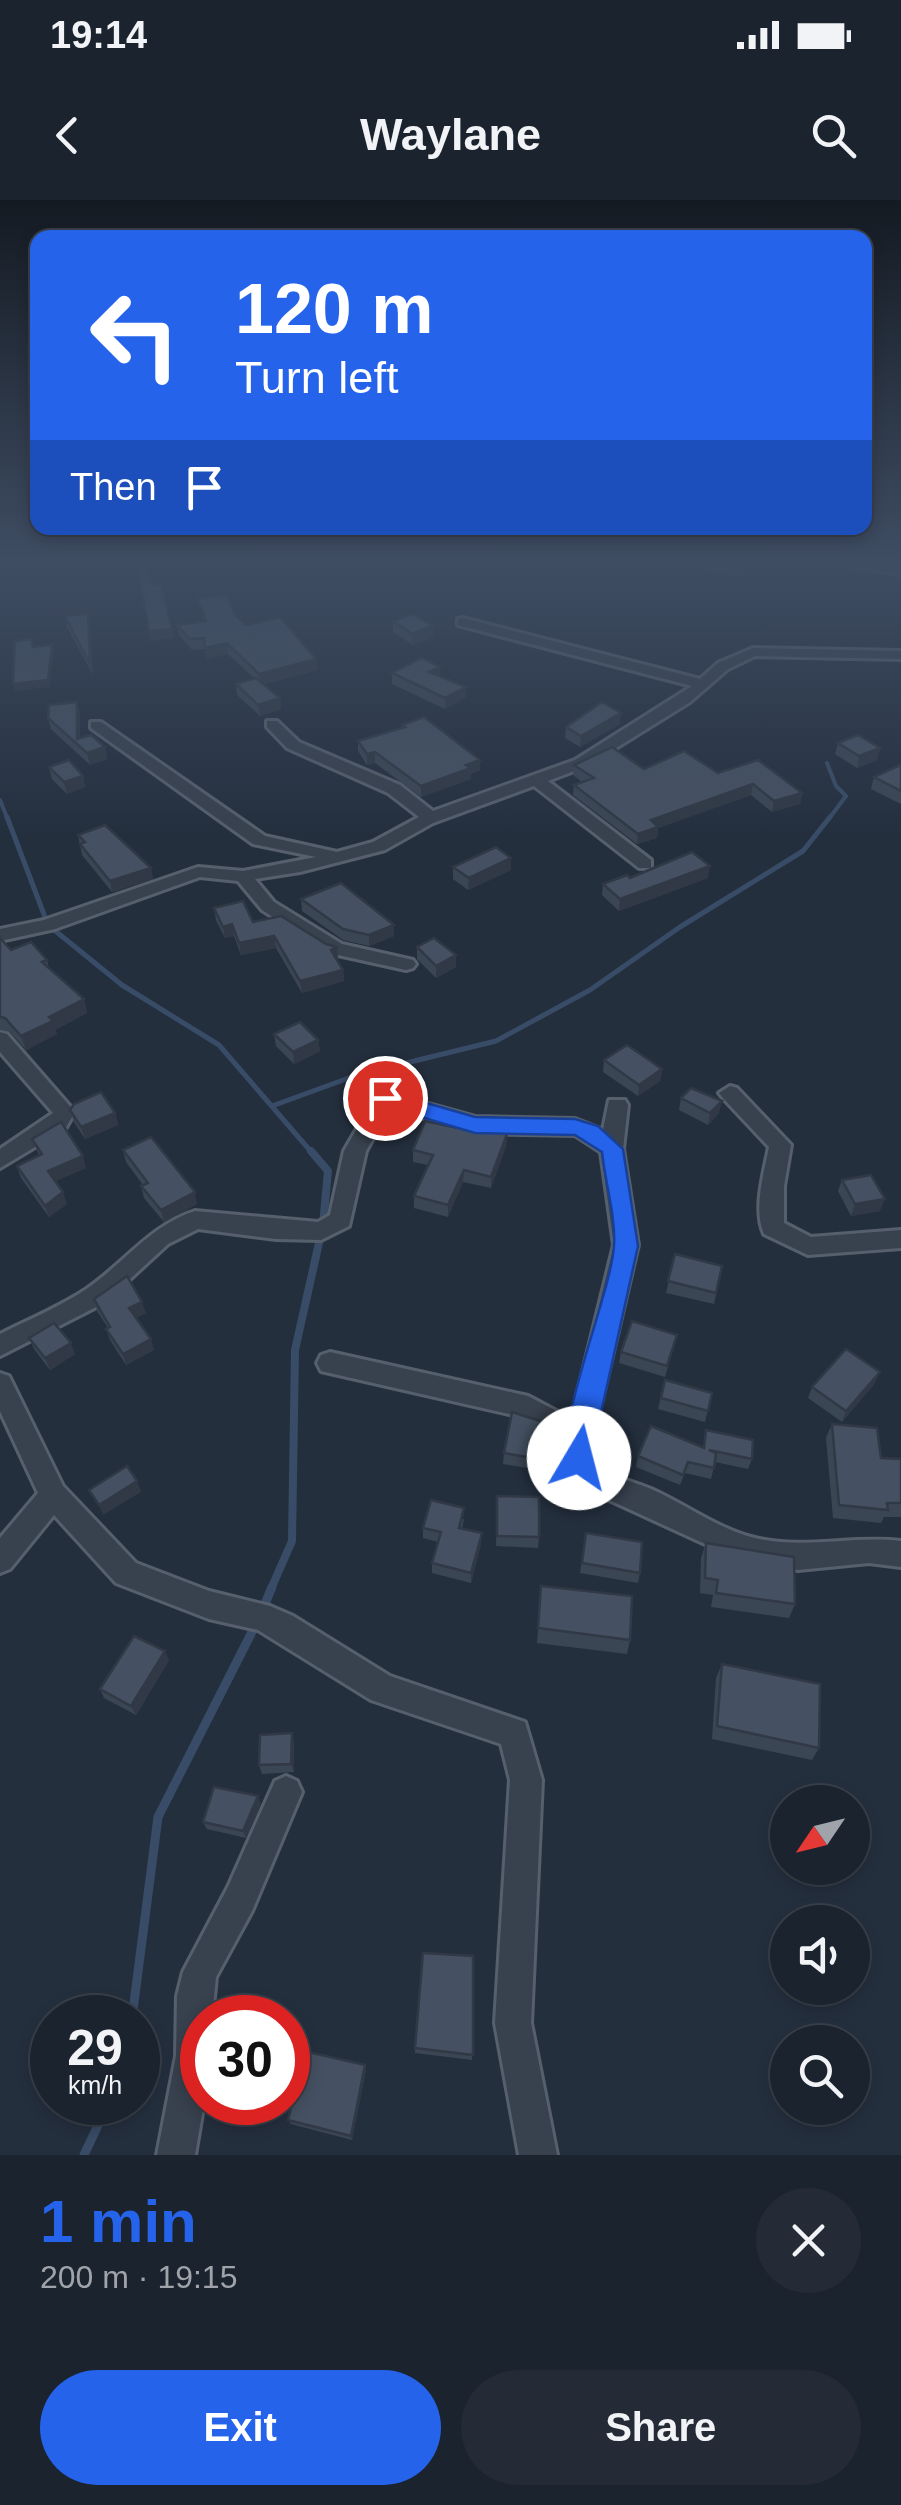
<!DOCTYPE html>
<html lang="en">
<head>
<meta charset="utf-8">
<style>
  body { margin:0; font-family:Helvetica,sans-serif; background:#242b36; color:#f1f3f6; height:100vh; display:flex; flex-direction:column; font-size:38px; white-space:nowrap }
  * { box-sizing:border-box; margin:0 }
  p { font-size:32px; color:#a0a4aa }
  .icon { flex:none; width:55px; height:55px; fill:none; stroke:currentColor; stroke-width:2; stroke-linecap:round; stroke-linejoin:round }
  .map { position:relative; height:1955px; overflow:hidden }
  .drawer { display:flex; flex-direction:column; background:#1b232e; flex:1 }
  .drawer>* { flex:none }
  .banner { position:absolute; left:30px; top:30px; width:842px; height:305px; border-radius:20px; box-shadow:0 5px 15px #0003,0 0 0 2px #39404a; background:#2563eb; color:#fff; overflow:hidden }
  .needle { width:65px; rotate:235deg }
  .tools { position:absolute; left:770px; top:1585px; display:grid; gap:20px }
  .tools a { display:grid; place-items:center; width:100px; height:100px; border-radius:50%; background:#1b232e; box-shadow:0 5px 15px #0003,0 0 0 2px #39404a; font-size:50px }
  .speed { position:absolute; left:30px; top:1795px; display:flex; gap:20px; font-size:50px; font-weight:700; text-align:center }
  .speed>* { display:grid; place-content:center; width:130px; height:130px; border-radius:50%; background:#1b232e; box-shadow:0 5px 15px #0003,0 0 0 2px #39404a; line-height:1 }
  .speed small { font-size:25px; font-weight:400 }
  .speed .limit { border:15px solid #d22; background:#fff; color:#111 }
  .pin { position:absolute; display:grid; place-items:center; width:85px; height:85px; color:#fff; margin:-42px; border:5px solid #fff; border-radius:50%; box-shadow:0 2px 10px #0007 }
  .me { position:absolute; width:110px; margin:-55px; rotate:8deg; stroke-linejoin:round; filter:drop-shadow(0 0 8px #0008) }
  .turn { display:flex; align-items:center; gap:35px; height:210px; padding:0 40px; font-size:45px }
  .turn .icon { width:130px; height:130px; stroke-width:2.5 }
  .turn b { display:block; font-size:70px; line-height:85px }
  .then { display:flex; align-items:center; height:95px; padding:0 40px; background:#0003; gap:20px; font-size:38px }
  .round { display:grid; place-items:center; flex:none; width:105px; height:105px; border-radius:52px; background:#242b36 }
  .head { display:flex; align-items:center; justify-content:space-between; height:170px; padding:0 40px }
  h1 { font-size:60px; font-weight:700; line-height:75px; color:#2563eb }
  .cta { display:flex; gap:20px; margin-top:auto; padding:20px 40px }
  .cta a { flex:1; height:115px; border-radius:60px; background:#2563eb; color:#fff; font-size:40px; font-weight:700; line-height:115px; text-align:center }
  .cta a+a { background:#242b36; color:#f1f3f6 }
  .status { display:flex; justify-content:space-between; align-items:center; height:70px; padding:0 50px; background:#1b232e; direction:ltr }
  .status svg { height:28px; fill:currentColor }
  header { display:flex; justify-content:space-between; align-items:center; height:130px; padding:0 40px; background:#1b232e; font-size:45px; font-weight:700 }
  .map>svg:first-child { display:block }
  .lines { fill:none; stroke-linecap:round; stroke-linejoin:round }
  .stream-far3 { stroke:#394c67; stroke-width:4 }
  .stream-far2 { stroke:#394c67; stroke-width:5 }
  .stream-far1 { stroke:#394c67; stroke-width:8 }
  .stream { stroke:#394c67; stroke-width:9 }
  .street-casing { stroke:#565f6c; stroke-width:6 }
  .street { fill:#38414e; fill-rule:evenodd }
  .wall { fill:#3b4654 }
  .shaded-wall { fill:#303945 }
  .building { fill:#455162; stroke:#303945; stroke-width:2.5 }
  .route { fill:#2563eb; stroke:#184099; stroke-width:2.5 }
</style>
</head>
<body>
<div class="status"><b>19:14</b><svg viewBox="0 0 49 12"><path d="M0 12V9h3v3zM5 12V6h3v6zM10 12V3h3v9zM15 12V0h3v12zM26 1h20v11H26zM47 4h2v5h-2z"/></svg></div>
<header><svg class="icon" aria-label="back" viewBox="0 0 24 24"><path d="M15 5l-7 7 7 7"/></svg>Waylane<svg class="icon" aria-label="search" viewBox="0 0 24 24"><circle cx="10" cy="10" r="6"/><path d="M15 15l6 6"/></svg></header>
<div class="map">
<svg width="901" height="1955" viewBox="0 0 901 1955">
  <rect width="100%" height="100%" fill="#242f3e"/>
  <g class="lines">
    <g class="stream-far3">
      <polyline points="827,563 836,586 846,596 828,620"/>
      <polyline points="0,600 8,620"/>
    </g>
    <g class="stream-far2">
      <polyline points="7,617 48,725 122,785 219,845 313,954"/>
      <polyline points="272,906 357,875 496,841 590,790 680,727 803,651 830,617"/>
    </g>
    <polyline class="stream-far1" points="271,1389 292,1341 295,1150 323,1025 328,971 311,951"/>
    <g class="stream">
      <polyline points="262,1411 272,1387"/>
      <polyline points="132,1818 158,1617 257,1422"/>
      <polyline points="84,1955 109,1902"/>
    </g>
    <g class="street-casing">
      <g id="street">
        <polygon points="843,362 901,366 901,374 850,366"/>
        <polygon points="463,418 700,479 718,463 753,448 901,451 901,459 755,456 728,469 690,502 587,566 548,581 651,660 651,668 639,668 534,586 433,623 385,650 300,672 255,679 274,702 342,744 413,760 416,764 413,768 406,770 329,753 262,710 238,681 200,677 55,729 0,741 0,729 44,720 198,667 243,671 316,657 253,644 91,528 91,522 101,522 265,636 337,652 373,642 419,617 388,593 287,548 267,527 267,521 277,521 299,542 400,585 433,611 575,560 692,486 458,425 458,419"/>
        <polygon points="0,832 7,834 75,912 65,929 0,968 0,949 53,913 0,852"/>
        <path d="M730,886l7,2 54,57 -7,41v37l27,14 90,-7v18l-93,7 -44,-21c-11,-25 0,-61 5,-87l-46,-49 -4,-5z"/>
        <path d="M385,892l90,25 100,2 28,11 6,-30h16l3,5 -5,44 15,96 -40,171 -5,40c15,22 34,23 58,33 34,15 69,41 104,49 49,12 97,-3 146,3v26l-32,-4 -71,7 -58,-10 -157,-72 -17,-30 3,-26 -12,4 -35,-19 -201,-46 -4,-8 4,-8 9,-3 198,44 32,17 14,-5 40,-163 -13,-93 -26,-17 -100,-2 -85,-25 -24,43 -17,75 -28,14 -45,-1 -78,-10 -30,15 -64,59 -104,53v-22c28,-14 59,-27 85,-44 39,-26 64,-64 110,-79l123,11 12,-7 14,-64 33,-57z"/>
        <polygon points="0,1173 9,1176 63,1286 136,1363 209,1391 270,1406 293,1416 390,1476 525,1522 542,1580 531,1823 557,1955 519,1955 495,1823 510,1580 501,1544 371,1500 258,1430 209,1419 116,1383 54,1315 10,1369 0,1373 0,1338 38,1293 0,1211"/>
        <polygon points="286,1576 297,1581 302,1592 252,1711 216,1777 212,1818 202,1818 204,1902 195,1955 157,1955 176,1856 177,1796 183,1772 228,1687 275,1581"/>
      </g>
    </g>
    <use href="#street" class="street"/>
  </g>
  <g class="wall">
    <polygon points="708,362 747,362 741,376 706,372"/>
    <polygon points="198,399 235,415 246,425 316,459 317,470 264,484 280,498 281,509 260,516 237,495 236,484 254,478 228,454 207,459 205,449 192,450 179,435 177,425 204,421"/>
    <polygon points="88,414 90,424 93,475 67,427 65,416"/>
    <polygon points="393,421 434,437 413,445 393,432"/>
    <polygon points="440,467 440,477 466,497 445,509 392,484 392,473"/>
    <polygon points="80,513 80,538 105,547 107,559 90,565 51,529 48,518"/>
    <polygon points="620,524 580,547 565,538 566,527"/>
    <polygon points="402,525 480,560 480,570 471,574 471,579 421,597 375,563 367,565 358,551 358,541 402,528"/>
    <polygon points="838,543 877,560 857,568 835,554"/>
    <polygon points="574,565 718,573 802,593 800,604 772,612 751,595 658,628 657,638 637,644 573,595 574,585 582,582 573,575"/>
    <polygon points="901,565 901,604 871,589 874,577"/>
    <polygon points="49,567 83,576 85,587 67,594 52,579"/>
    <polygon points="78,635 151,668 153,679 112,692 82,655"/>
    <polygon points="453,667 511,670 468,690 453,679"/>
    <polygon points="630,678 708,678 619,711 602,695 603,684"/>
    <polygon points="301,699 394,725 394,736 369,746 343,740 302,711"/>
    <polygon points="214,708 337,747 338,759 337,759 343,770 344,781 302,793 276,748 241,755 234,736 225,738 216,720"/>
    <polygon points="0,738 11,750 47,760 49,769 84,799 87,813 55,830 57,834 26,850 10,832 0,830"/>
    <polygon points="417,747 456,767 436,778 417,759"/>
    <polygon points="274,834 318,840 320,851 294,864 276,846"/>
    <polygon points="604,860 662,869 660,881 638,896 603,872"/>
    <polygon points="681,898 719,913 708,925 679,910"/>
    <polygon points="70,910 115,913 118,925 85,939 74,922"/>
    <polygon points="472,931 507,934 506,946 491,988 463,982 448,1017 414,1008 414,996 428,965 413,962 413,950"/>
    <polygon points="32,939 86,968 55,981 67,1004 49,1017 21,978 17,966 39,955"/>
    <polygon points="123,950 197,1004 164,1022 144,998 141,986 143,985 126,962"/>
    <polygon points="842,980 880,1011 851,1016 838,991"/>
    <polygon points="675,1054 722,1066 714,1104 666,1093"/>
    <polygon points="94,1099 146,1113 136,1118 154,1150 126,1165 110,1140 106,1129 108,1128 97,1111"/>
    <polygon points="29,1138 75,1154 50,1170 34,1149"/>
    <polygon points="674,1146 665,1177 619,1163 621,1152"/>
    <polygon points="665,1180 712,1193 705,1222 658,1209"/>
    <polygon points="875,1183 842,1222 808,1198 812,1187"/>
    <polygon points="832,1224 881,1258 901,1259 901,1317 884,1317 881,1323 833,1318 826,1238"/>
    <polygon points="562,1228 555,1273 503,1264 504,1253"/>
    <polygon points="706,1230 752,1259 748,1269 715,1262 711,1279 685,1273 680,1285 636,1267 638,1256 703,1247"/>
    <polygon points="497,1296 539,1337 538,1348 496,1346"/>
    <polygon points="464,1319 462,1329 481,1344 471,1383 432,1373 432,1363 438,1342 423,1338 423,1328"/>
    <polygon points="586,1333 640,1373 638,1383 580,1373"/>
    <polygon points="706,1343 795,1404 789,1418 711,1407 713,1395 700,1393 701,1358"/>
    <polygon points="541,1386 630,1440 627,1454 537,1443"/>
    <polygon points="169,1460 136,1515 104,1498 100,1489"/>
    <polygon points="722,1464 819,1548 812,1560 712,1539 716,1478"/>
    <polygon points="294,1542 294,1572 262,1574 259,1565"/>
    <polygon points="261,1604 246,1638 207,1629 203,1622"/>
    <polygon points="473,1756 472,1860 415,1853 415,1848"/>
    <polygon points="365,1865 366,1870 352,1940 291,1924 288,1920"/>
  </g>
  <g class="shaded-wall">
    <polygon points="88,414 90,424 93,475 90,464"/>
    <polygon points="433,426 434,437 413,445 412,434"/>
    <polygon points="172,429 174,438 150,441 149,431"/>
    <polygon points="227,443 228,454 207,459 205,448"/>
    <polygon points="52,445 53,452 50,487 15,491 13,484"/>
    <polygon points="316,459 317,470 261,485 259,474"/>
    <polygon points="440,467 440,477 429,472"/>
    <polygon points="466,487 466,497 445,509 445,498"/>
    <polygon points="280,498 281,509 260,516 258,505"/>
    <polygon points="77,502 80,513 80,547 77,539"/>
    <polygon points="621,513 620,524 580,547 581,536"/>
    <polygon points="105,547 107,559 90,565 87,553"/>
    <polygon points="880,548 877,560 857,568 859,556"/>
    <polygon points="375,552 375,563 367,565 367,554"/>
    <polygon points="480,560 480,570 471,574 471,579 421,597 421,586"/>
    <polygon points="83,576 85,587 67,594 64,582"/>
    <polygon points="753,584 751,595 658,628 657,638 637,644 638,634 651,620"/>
    <polygon points="802,593 800,604 772,612 774,601"/>
    <polygon points="511,658 511,670 468,690 469,678"/>
    <polygon points="710,666 708,678 619,711 620,699"/>
    <polygon points="151,668 153,679 112,692 110,681"/>
    <polygon points="232,724 234,736 225,738 223,727"/>
    <polygon points="394,725 394,736 369,746 369,735"/>
    <polygon points="274,736 276,748 241,755 239,743"/>
    <polygon points="337,747 338,759 332,761 331,750"/>
    <polygon points="456,755 456,767 436,778 436,766"/>
    <polygon points="343,770 344,781 302,793 300,781"/>
    <polygon points="84,799 87,813 55,830 57,834 26,850 21,836 49,817"/>
    <polygon points="318,840 320,851 294,864 293,852"/>
    <polygon points="662,869 660,881 638,896 639,885"/>
    <polygon points="722,901 719,913 708,925 710,913"/>
    <polygon points="115,913 118,925 85,939 81,927"/>
    <polygon points="507,934 506,946 491,988 491,977"/>
    <polygon points="83,956 86,968 52,983 48,971"/>
    <polygon points="464,970 463,982 448,1017 448,1005"/>
    <polygon points="63,992 67,1004 49,1017 45,1006"/>
    <polygon points="195,992 197,1004 164,1022 161,1010"/>
    <polygon points="885,999 880,1011 851,1016 855,1004"/>
    <polygon points="142,1102 146,1113 133,1119 129,1108"/>
    <polygon points="151,1139 154,1150 126,1165 123,1154"/>
    <polygon points="71,1143 75,1154 50,1170 45,1158"/>
    <polygon points="880,1172 875,1183 842,1222 846,1211"/>
    <polygon points="137,1281 141,1292 103,1315 99,1305"/>
    <polygon points="482,1333 481,1344 471,1383 471,1373"/>
    <polygon points="165,1451 169,1460 136,1515 131,1506"/>
    <polygon points="292,1533 294,1542 294,1572 291,1564"/>
    <polygon points="258,1596 261,1604 246,1638 243,1631"/>
    <polygon points="365,1865 366,1870 352,1940 351,1936"/>
  </g>
  <g class="building">
    <polygon points="708,362 744,362 742,366"/>
    <polygon points="143,365 152,385 161,384 172,429 149,431 138,366"/>
    <polygon points="227,395 235,415 246,425 280,417 316,459 259,474 227,443 205,448 204,438 190,439 177,425 206,421 198,399"/>
    <polygon points="88,414 90,464 65,416"/>
    <polygon points="413,414 433,426 412,434 393,421"/>
    <polygon points="31,439 33,447 52,445 48,480 13,484 15,441"/>
    <polygon points="422,458 440,467 429,472 466,487 445,498 392,473"/>
    <polygon points="256,478 280,498 258,505 236,484"/>
    <polygon points="77,502 77,539 91,535 105,547 87,553 48,518 49,505"/>
    <polygon points="602,502 621,513 581,536 566,527"/>
    <polygon points="424,517 480,560 466,565 471,568 421,586 375,552 367,554 358,541 405,527 402,525"/>
    <polygon points="858,535 880,548 859,556 838,543"/>
    <polygon points="612,547 644,569 684,551 718,573 758,560 802,593 774,601 753,584 651,620 658,627 638,634 574,585 594,578 574,565"/>
    <polygon points="69,560 83,576 64,582 49,567"/>
    <polygon points="900,565 901,565 901,591 874,577"/>
    <polygon points="105,625 151,668 110,681 80,644 85,642 78,635"/>
    <polygon points="496,647 511,658 469,678 453,667"/>
    <polygon points="692,652 710,666 620,699 603,684 627,675 630,678"/>
    <polygon points="341,683 394,725 369,735 343,729 301,699"/>
    <polygon points="243,701 253,722 281,716 326,744 337,747 331,750 343,770 300,781 274,736 239,743 232,724 223,727 214,708"/>
    <polygon points="0,738 11,750 31,742 47,760 42,762 84,799 49,817 53,821 21,836 5,818 0,817"/>
    <polygon points="434,738 456,755 436,766 417,747"/>
    <polygon points="300,822 318,840 293,852 274,834"/>
    <polygon points="627,845 662,869 639,885 604,860"/>
    <polygon points="691,888 722,901 710,913 681,898"/>
    <polygon points="101,892 115,913 81,927 70,910 74,904"/>
    <polygon points="425,921 472,931 473,927 507,934 491,977 464,970 448,1005 414,996 433,955 413,950"/>
    <polygon points="61,922 83,956 48,971 63,992 45,1006 17,966 42,954 32,939"/>
    <polygon points="151,937 195,992 161,1010 141,986 148,983 123,950"/>
    <polygon points="871,975 885,999 855,1004 842,980"/>
    <polygon points="675,1054 722,1066 716,1093 668,1081"/>
    <polygon points="127,1076 142,1102 129,1108 151,1139 123,1154 106,1129 110,1127 94,1099"/>
    <polygon points="632,1121 677,1135 667,1166 621,1152"/>
    <polygon points="54,1123 71,1143 45,1158 29,1138"/>
    <polygon points="846,1149 880,1172 846,1211 812,1187"/>
    <polygon points="665,1180 712,1193 708,1211 661,1198"/>
    <polygon points="512,1212 562,1228 556,1262 504,1253"/>
    <polygon points="832,1224 877,1228 881,1258 901,1259 901,1303 887,1303 888,1310 839,1305"/>
    <polygon points="651,1226 704,1248 706,1230 753,1240 752,1259 709,1250 716,1253 714,1268 688,1262 683,1275 638,1256"/>
    <polygon points="127,1266 137,1281 99,1305 89,1290"/>
    <polygon points="497,1296 539,1297 539,1337 497,1336"/>
    <polygon points="431,1300 464,1308 459,1328 482,1333 471,1373 432,1363 441,1332 423,1328"/>
    <polygon points="586,1333 642,1342 640,1373 582,1363"/>
    <polygon points="706,1343 794,1357 795,1404 716,1393 718,1380 705,1378"/>
    <polygon points="541,1386 632,1396 630,1440 538,1428"/>
    <polygon points="134,1436 165,1451 131,1506 100,1489"/>
    <polygon points="722,1464 820,1484 819,1548 717,1526"/>
    <polygon points="292,1533 291,1564 259,1565 260,1535"/>
    <polygon points="214,1587 258,1596 243,1631 203,1622"/>
    <polygon points="423,1753 473,1756 473,1855 415,1848"/>
    <polygon points="304,1851 365,1865 351,1936 288,1920"/>
  </g>
  <linearGradient id="sky" x2="0" y2="1"><stop stop-color="#141a22"/><stop offset="0.57" stop-color="#3f4d63"/><stop offset="1" stop-color="#3f4d63" stop-opacity="0"/></linearGradient>
  <rect width="901" height="635" fill="url(#sky)"/>
  <path class="route" d="M385,891l90,26 100,2 23,7 25,23 15,97 -49,221 -10,4 -9,-4c-18,-38 41,-172 44,-221 2,-29 -9,-64 -12,-94l-27,-17 -100,-2 -98,-29 -3,-6z"/>
</svg>
<div class="tools">
<a><svg class="needle" viewBox="-14 -14 28 28"><path d="M0-13l5 13h-10z" fill="#e53935"/><path d="M0 13l5-13h-10z" fill="#a0a4aa"/></svg></a>
<a><svg class="icon" aria-label="sound" viewBox="0 0 24 24"><path d="M4 9h4l5-4v14l-5-4H4zM17 9q2 3 0 6"/></svg></a>
<a><svg class="icon" aria-label="search" viewBox="0 0 24 24"><circle cx="10" cy="10" r="6"/><path d="M15 15l6 6"/></svg></a>
</div>
<div class="speed"><div>29<small>km/h</small></div><div class="limit">30</div></div>
<div class="pin" style="left:385px;top:898px;background:#d93025"><svg class="icon" aria-label="arrive" viewBox="0 0 24 24"><path d="M6 21V4h12l-3 4 3 4H6"/></svg></div>
<svg class="me" style="left:579px;top:1258px" viewBox="-20 -20 40 40"><circle r="19" fill="#fff"/><path d="M0-13L10 11 0 6-10 11z" fill="#2563eb"/></svg>
<div class="banner">
<div class="turn"><svg class="icon" aria-label="left" viewBox="0 0 24 24"><path d="M17 20v-9H6M10 6l-5 5 5 5"/></svg><div><b>120 m</b>Turn left</div></div>
<div class="then">Then<svg class="icon" aria-label="arrive" viewBox="0 0 24 24"><path d="M6 21V4h12l-3 4 3 4H6"/></svg></div>
</div>
</div>
<section class="drawer">
<div class="head"><div><h1>1 min</h1><p>200 m · 19:15</p></div><a class="round"><svg class="icon" aria-label="close" viewBox="0 0 24 24"><path d="M6 6l12 12M18 6L6 18"/></svg></a></div>
<div class="cta"><a>Exit</a><a>Share</a></div>
</section>
</body>
</html>
